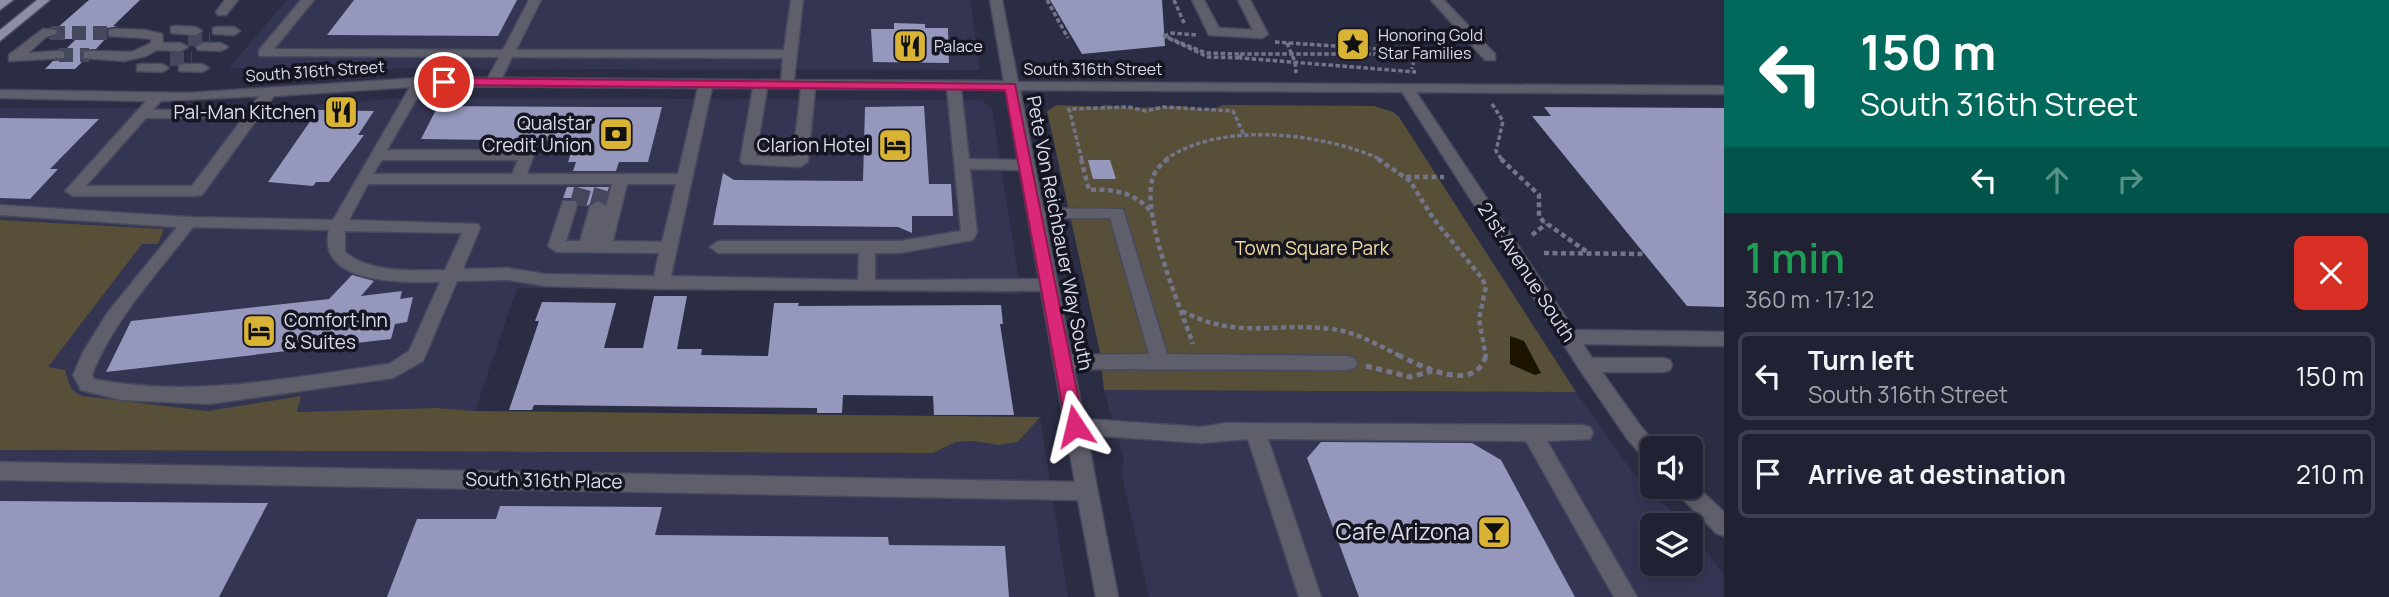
<!DOCTYPE html>
<html lang="en">
<head>
<meta charset="utf-8">
<style>
  body { margin:0; font-family:Manrope,sans-serif; background:#282a3b; color:#f1f3f6; height:100vh; display:flex; flex-direction:column; font-size:26px; white-space:nowrap }
  * { box-sizing:border-box; margin:0 }
  p { font-size:23px; color:#a2a4ac }
  .icon { flex:none; width:38px; height:38px; fill:none; stroke:currentColor; stroke-width:2; stroke-linecap:round; stroke-linejoin:round }
  .map { position:relative; flex:1; overflow:hidden }
  .panel { display:flex; flex-direction:column; background:#202233; width:665px }
  .panel>* { flex:none }
  .banner { background:#00695c; color:#fff; overflow:hidden }
  .buttons { position:absolute; left:1640px; top:436px; display:grid; gap:14px }
  .buttons a { display:grid; place-items:center; width:63px; height:63px; border-radius:10px; background:#202233; box-shadow:0 4px 10px #0003,0 0 0 2px #3d3f4e; font-size:35px }
  .pin { position:absolute; display:grid; place-items:center; width:60px; height:60px; color:#fff; margin:-30px; border:4px solid #fff; border-radius:50%; box-shadow:0 2px 7px #0007 }
  .me { position:absolute; width:77px; margin:-38px; rotate:350deg; stroke-linejoin:round; filter:drop-shadow(0 0 5px #0008) }
  .turn { display:flex; align-items:center; gap:24px; height:147px; padding:0 21px; font-size:32px }
  .turn .icon { width:91px; height:91px; stroke-width:2.5 }
  .turn b { display:block; font-size:49px; line-height:60px }
  .lanes { display:flex; align-items:center; height:66px; padding:0 21px; background:#0003; justify-content:center; gap:35px; direction:ltr }
  .lanes .off { opacity:.35 }
  .round { display:grid; place-items:center; flex:none; width:74px; height:74px; border-radius:10px; background:#282a3b }
  .head { display:flex; align-items:center; justify-content:space-between; height:119px; padding:0 21px }
  h1 { font-size:42px; font-weight:600; line-height:52px; color:#1e9e55 }
  ul { padding:0; list-style:none }
  li { display:flex; align-items:center; gap:21px; height:88px; margin:0 14px 10px; padding:0 7px; border:4px solid #3d3f4e; border-radius:10px }
  li div { flex:1 }
  li b { display:block; font-size:26px }
  li em { font-style:normal }
  main { display:flex; flex:1; min-height:0 }
  .map>svg:first-child { display:block }
  .built { fill:#343553 }
  .green { fill:#574f38 }
  .water { fill:#1c1400 }
  .building { fill:#9598bc }
  .lines { fill:none; stroke-linecap:round; stroke-linejoin:round }
  .minor-tunnel-far1 { stroke:#45475d; stroke-width:14; stroke-dasharray:14 7; stroke-linecap:butt }
  .minor-tunnel { stroke:#45475d; stroke-width:17; stroke-dasharray:17 9; stroke-linecap:butt }
  .minor-casing { stroke:#47495f; stroke-width:3 }
  .major-casing { stroke:#47495f; stroke-width:3 }
  .path-far2 { stroke:#74758a; stroke-width:3.5; stroke-dasharray:4.5 2.5; stroke-linecap:butt }
  .path-far1 { stroke:#74758a; stroke-width:4.5; stroke-dasharray:5 3.5; stroke-linecap:butt }
  .path { stroke:#74758a; stroke-width:5; stroke-dasharray:6 4.5; stroke-linecap:butt }
  .minor { fill:#5e5f6b; fill-rule:evenodd }
  .major { fill:#8c8ea5; fill-rule:evenodd }
  .route { fill:#db2777; stroke:#8e194d; stroke-width:2 }
  .labels { text-anchor:middle; stroke-width:7; stroke-linejoin:round; paint-order:stroke }
  .far-poi-label { font-size:16px; fill:#dbdcec; stroke:#151621; text-anchor:start }
  .far-street-label { font-size:16px; fill:#dbdcec; stroke:#151621 }
  .poi-label { font-size:19px; fill:#dbdcec; stroke:#151621; text-anchor:end }
  .street-label { font-size:19px; fill:#dbdcec; stroke:#151621 }
  .park-label { font-size:19px; fill:#f1db9d; stroke:#151621 }
  .near-poi-label { font-size:23px; fill:#dbdcec; stroke:#151621; text-anchor:end }
</style>
</head>
<body>
<main>
<div class="map">
<svg width="1724" height="597" viewBox="0 0 1724 597">
  <rect width="100%" height="100%" fill="#2b2d44"/>
  <g class="built">
    <polygon points="287,0 970,0 980,70 229,68"/>
    <polygon points="405,98 981,100 992,109 1021,294 517,288 475,411 437,408 297,412 301,396 207,411 83,396 74,393 68,385 67,372 47,367 142,244 158,244 164,229 0,220 0,108 270,108"/>
    <polygon points="1104,390 1576,392 1633,473 1685,525 1652,525 1652,564 1690,564 1691,532 1724,576 1724,597 1149,597 1121,470 1124,460"/>
    <polygon points="1040,417 1068,597 0,597 0,450 933,453 956,442 973,441 999,445 1018,442"/>
  </g>
  <g class="green">
    <path d="M1057,105l44,2 3,-2 29,3 51,-2c10,4 29,4 39,-1l151,1 19,6 6,5 177,275 -472,-2 -4,-38 -53,-241z"/>
    <path d="M0,220l164,9 -6,15h-16l-94,123 17,3c5,12 2,20 18,26l124,15 94,-15 -4,16 140,-4 38,3 565,6 -22,25 -19,3 -26,-4 -17,1 -23,11 -933,-3z"/>
  </g>
  <polygon class="water" points="1510,336 1524,341 1541,373 1535,375 1510,364"/>
  <g class="building">
    <polygon points="89,0 140,0 113,26 118,26 107,28 107,37 96,49 82,50 84,60 75,69 45,69 53,61 66,60 65,50 76,39 49,39 59,34 57,28"/>
    <polygon points="354,0 517,0 498,36 327,35"/>
    <polygon points="1050,0 1162,0 1165,46 1082,54"/>
    <polygon points="894,23 925,24 925,28 948,28 949,63 873,62 871,29 894,29"/>
    <polygon points="438,106 593,107 662,107 648,162 619,162 616,171 573,171 576,162 568,162 575,141 421,139"/>
    <polygon points="924,106 929,184 951,184 953,216 912,216 912,233 898,227 713,225 723,173 734,180 863,181 865,107"/>
    <polygon points="1544,107 1724,108 1724,307 1687,306 1532,116 1551,116"/>
    <polygon points="318,110 374,111 358,135 364,135 329,182 316,182 313,186 268,182"/>
    <polygon points="0,118 99,119 50,169 58,169 30,199 0,198"/>
    <polygon points="1088,160 1110,160 1116,179 1093,179"/>
    <polygon points="567,187 609,187 604,202 597,199 587,206 579,205 575,198 563,198"/>
    <polygon points="352,275 374,281 361,296 402,291 400,299 413,297 407,322 395,324 391,339 106,372 131,321 329,299"/>
    <polygon points="654,296 687,296 677,349 702,349 701,355 768,356 774,303 799,303 798,306 1001,305 1003,324 1000,324 1014,415 934,415 933,396 843,395 842,413 817,413 817,408 534,405 532,410 509,410 539,321 535,321 542,302 616,303 604,348 643,348"/>
    <polygon points="1321,442 1472,443 1501,460 1575,597 1359,597 1307,458"/>
    <polygon points="0,501 268,503 219,597 0,597"/>
    <polygon points="500,506 662,507 655,535 888,537 889,545 1005,546 1009,597 387,597 417,519 496,519"/>
  </g>
  <g class="lines">
    <g class="minor-tunnel-far1">
      <polyline points="51,33 114,33"/>
      <polyline points="188,39 210,39"/>
      <polyline points="59,55 89,55"/>
      <polyline points="170,59 192,59"/>
    </g>
    <g class="minor-tunnel">
      <polyline points="578,205 583,187"/>
      <polyline points="598,206 603,188"/>
    </g>
    <g class="minor-casing">
      <g id="minor">
        <polygon points="225,0 238,0 226,15 218,15 216,12"/>
        <path d="M301,0h13l-40,49 229,1 26,-50h12l-25,50h268l7,-50h12l-9,80 210,1 -14,-81h12l16,82 706,4v8l-308,-2 158,238 150,2v14l-141,-2 9,14h71l7,2 2,5 -2,5 -7,2h-61l40,56 18,20h-8v13l-7,-2 -17,-19 -48,-70 -178,-278 -382,-2 23,118 80,1 44,145 181,2 7,2 2,5 -2,5 -7,2 -274,-1 10,50 117,8 26,-4 356,2 7,2 3,6 -3,6 -43,2 90,156h-23l-88,-156 -258,-2 53,158h-22l-51,-158 -47,4 -114,-8 31,162h-22l-18,-97 -1078,-20v-18l1075,20 -34,-191 -380,-2 -116,-3 -37,-6 -51,1 -34,80 -30,17 -184,26 -88,-4 -40,-10 -8,-15 10,-23 25,-40 69,-85 -177,-12v-10l189,12 144,3 77,-133 -136,9 -72,99 -6,1h-123l-8,-5 81,-90 -146,-3v-8l187,3 233,-15h68l11,-21 -240,-1v-6zM512,57l271,1 -2,22 -279,-2zM424,86l274,2 -20,86h-151l7,-19 -7,-5h-140zM712,88h41l-13,73 3,3 57,3 8,-5 7,-73h132l14,142 -61,10h-182l-8,6 8,6h141l-1,27 -187,-4zM767,88h34l-8,69 -37,-1zM961,89l45,1 12,70 -49,-1zM259,96l-10,14h-96l8,-9zM146,118h97l-51,68h-106zM382,160h136l-6,14h-139zM970,169l50,1 19,109 -164,1v-27h25l73,-13 4,-8zM368,184h244l-6,22 -8,-5 -8,5 -10,35h-14l11,-36 -2,-4h-12l-15,45 8,6 103,1 -5,23 -109,-2 -37,-6 -45,1 17,-41 -2,-4 -129,-4zM627,184h49l-14,58 -49,-1zM1045,218h65l39,136 -78,1zM193,227l136,3c-13,56 76,52 111,52l-31,69 -20,13c-98,13 -197,35 -295,15l-2,-4c22,-56 65,-101 101,-148zM345,231l117,2 -17,37c-32,0 -74,4 -100,-18z"/>
        <polygon points="1192,0 1204,0 1219,28 1253,30 1238,0 1250,0 1268,34 1262,38 1209,35"/>
        <polygon points="1431,0 1444,0 1495,54 1495,60 1485,60"/>
        <polygon points="176,26 196,27 202,31 196,35 171,33 171,27"/>
        <polygon points="218,27 234,27 240,31 234,35 213,34 213,28"/>
        <polygon points="43,29 56,30 57,33 46,37 28,53 59,51 64,52 64,58 9,61 9,55"/>
        <polygon points="114,29 145,30 162,34 163,43 181,43 188,47 181,51 157,50 146,56 124,61 84,58 84,52 89,51 132,52 151,43 151,39 145,38 109,36 109,30"/>
        <polygon points="203,43 221,43 228,47 221,51 198,50 196,47"/>
        <polygon points="142,64 162,64 169,68 162,72 137,71 137,65"/>
        <polygon points="184,64 202,64 209,68 202,72 179,71 179,65"/>
        <polygon points="1690,480 1724,512 1724,536 1716,533 1676,492 1673,486 1690,486"/>
      </g>
    </g>
    <g class="major-casing">
      <g id="major">
        <polygon points="0,0 13,0 0,10"/>
        <polygon points="37,0 50,0 0,41 0,30"/>
      </g>
    </g>
    <g class="path-far2">
      <polyline points="1047,0 1068,38"/>
      <polyline points="1174,0 1184,23"/>
      <polyline points="1164,36 1172,33 1196,35"/>
      <polyline points="1275,42 1393,50 1395,54 1239,54 1241,58 1416,72"/>
      <polyline points="1287,43 1295,62 1296,73"/>
      <polyline points="1394,52 1410,51 1415,55 1412,69"/>
      <polyline points="1239,54 1206,53 1164,36 1208,57 1241,58"/>
      <polyline points="1492,104 1503,121 1496,151 1502,160"/>
      <polyline points="1082,160 1069,109 1128,107 1146,111 1163,107 1233,111 1244,135"/>
      <path d="M1165,160c55,-40 159,-27 217,0"/>
    </g>
    <g class="path-far1">
      <path d="M1081,159l8,31c24,-1 47,2 62,22"/>
      <path d="M1168,159c-7,5 -14,12 -16,21 -9,41 27,124 41,164"/>
      <polyline points="1378,159 1410,181 1433,218 1481,277 1486,286 1479,319 1486,357"/>
      <polyline points="1501,159 1539,195 1539,216 1543,221 1590,254"/>
      <polyline points="1406,177 1444,177"/>
      <polyline points="1532,235 1546,224"/>
      <polyline points="1544,253 1644,254"/>
      <path d="M1182,311c55,29 92,11 149,18 26,3 47,16 71,28"/>
    </g>
    <g class="path">
      <path d="M1398,355c23,11 78,40 88,0"/>
      <polyline points="1366,366 1410,377 1432,371"/>
    </g>
    <use href="#minor" class="minor"/>
    <use href="#major" class="major"/>
  </g>
  <polygon class="route" points="444,78 1015,84 1084,426 1081,431 1075,433 1069,431 1066,426 1005,90 440,85 438,82"/>
  <defs>
    <g id="sight-square" transform="scale(1.75)"><rect x="-9" y="-9" width="18" height="18" rx="4" fill="#d9b334" stroke="#151621"/><path d="M0-6L1.8-2.2L6-1.7L2.9 1.2L3.7 5.4L0 3.3L-3.7 5.4L-2.9 1.2L-6-1.7L-1.8-2.2Z" fill="#111"/></g>
    <g id="restaurant-square" transform="scale(1.75)"><rect x="-9" y="-9" width="18" height="18" rx="4" fill="#d9b334" stroke="#151621"/><path d="M-5-6h1v4h1v-4h1v4h1v-4h1v5L-1.5 .5V6h-2V.5L-5-1ZM5-6V6H3V1.5H1.5Q1.5-4 5-6Z" fill="#111"/></g>
    <g id="bank-square" transform="scale(1.75)"><rect x="-9" y="-9" width="18" height="18" rx="4" fill="#d9b334" stroke="#151621"/><path d="M-6-4H6V4H-6ZM0-2.3a2.3 2.3 0 1 0 0 4.6a2.3 2.3 0 1 0 0-4.6Z" fill="#111"/></g>
    <g id="hotel-square" transform="scale(1.75)"><rect x="-9" y="-9" width="18" height="18" rx="4" fill="#d9b334" stroke="#151621"/><path d="M-6-4.5h1.5V1H6V5H4.5V3h-9V5H-6ZM-4 0a1.8 1.8 0 1 1 3.6 0ZM.5 0V-2.5h3Q6-2.5 6 0Z" fill="#111"/></g>
    <g id="bar-square" transform="scale(1.75)"><rect x="-9" y="-9" width="18" height="18" rx="4" fill="#d9b334" stroke="#151621"/><path d="M-6-5H6L.8 .8V4.5H3.5V6h-7V4.5H-.8V.8Z" fill="#111"/></g>
  </defs>
  <g fill-rule="evenodd">
    <use href="#sight-square" x="1353" y="44"/>
    <use href="#restaurant-square" x="910" y="46"/>
    <use href="#restaurant-square" x="341" y="112"/>
    <use href="#bank-square" x="616" y="134"/>
    <use href="#hotel-square" x="895" y="145"/>
    <use href="#hotel-square" x="259" y="331"/>
    <use href="#bar-square" x="1494" y="532"/>
  </g>
  <g class="labels">
    <g class="far-poi-label">
      <text x="1378" y="41">Honoring Gold<tspan x="1378" dy="18">Star Families</tspan></text>
      <text x="934" y="52">Palace</text>
    </g>
    <g class="far-street-label">
      <text x="1093" y="75">South 316th Street</text>
      <text transform="translate(315 71) rotate(-4)" y="6">South 316th Street</text>
    </g>
    <g class="poi-label">
      <text x="316" y="119">Pal-Man Kitchen</text>
      <text x="592" y="130">Qualstar<tspan x="592" dy="22">Credit Union</tspan></text>
      <text x="870" y="152">Clarion Hotel</text>
      <text x="284" y="327" text-anchor="start">Comfort Inn<tspan x="284" dy="22">&amp; Suites</tspan></text>
    </g>
    <g class="street-label">
      <text transform="translate(1060 233) rotate(79)" y="7">Pete Von Reichbauer Way South</text>
      <text transform="translate(1527 272) rotate(57)" y="7">21st Avenue South</text>
      <text transform="translate(544 480) rotate(1)" y="7">South 316th Place</text>
    </g>
    <g class="park-label">
      <text x="1312" y="255">Town Square Park</text>
    </g>
    <g class="near-poi-label">
      <text x="1470" y="540">Cafe Arizona</text>
    </g>
  </g>
</svg>
<div class="buttons">
<a><svg class="icon" aria-label="sound" viewBox="0 0 24 24"><path d="M4 9h4l5-4v14l-5-4H4zM17 9q2 3 0 6"/></svg></a>
<a><svg class="icon" aria-label="layers" viewBox="0 0 24 24"><path d="M12 4l9 5-9 5-9-5zM3 14l9 5 9-5"/></svg></a>
</div>
<div class="pin" style="left:444px;top:82px;background:#d93025"><svg class="icon" aria-label="arrive" viewBox="0 0 24 24"><path d="M6 21V4h12l-3 4 3 4H6"/></svg></div>
<svg class="me" style="left:1075px;top:426px" viewBox="-20 -20 40 40"><path d="M0-17L14 15 0 8-14 15z" fill="#db2777" stroke="#fff" stroke-width="4"/></svg>
</div>
<section class="panel">
<div class="banner">
<div class="turn"><svg class="icon" aria-label="left" viewBox="0 0 24 24"><path d="M17 20v-9H6M10 6l-5 5 5 5"/></svg><div><b>150 m</b>South 316th Street</div></div>
<div class="lanes"><svg class="icon" aria-label="left" viewBox="0 0 24 24"><path d="M17 20v-9H6M10 6l-5 5 5 5"/></svg><svg class="icon off" aria-label="ahead" viewBox="0 0 24 24"><path d="M12 20V5M6 11l6-6 6 6"/></svg><svg class="icon off" aria-label="right" viewBox="0 0 24 24"><path d="M7 20v-9h11M14 6l5 5-5 5"/></svg></div>
</div>
<div class="head"><div><h1>1 min</h1><p>360 m · 17:12</p></div><a class="round" style="background:#d93025;color:#fff"><svg class="icon" aria-label="close" viewBox="0 0 24 24"><path d="M6 6l12 12M18 6L6 18"/></svg></a></div>
<ul>
<li><svg class="icon" aria-label="left" viewBox="0 0 24 24"><path d="M17 20v-9H6M10 6l-5 5 5 5"/></svg><div><b>Turn left</b><p>South 316th Street</p></div><em>150 m</em></li>
<li><svg class="icon" aria-label="arrive" viewBox="0 0 24 24"><path d="M6 21V4h12l-3 4 3 4H6"/></svg><div><b>Arrive at destination</b></div><em>210 m</em></li>
</ul>
</section>
</main>
</body>
</html>
